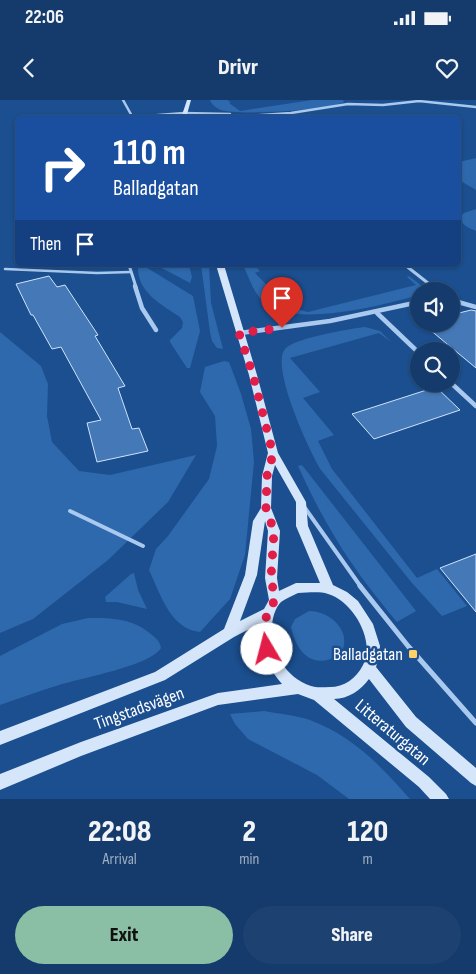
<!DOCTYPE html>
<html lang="en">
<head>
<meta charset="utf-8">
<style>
  body { margin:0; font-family:"Sofia Sans Condensed",sans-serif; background:#1d4271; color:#f1f3f6; height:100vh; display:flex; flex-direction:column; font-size:19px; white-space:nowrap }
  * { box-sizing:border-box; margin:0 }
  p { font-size:16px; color:#9dadc1 }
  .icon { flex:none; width:28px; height:28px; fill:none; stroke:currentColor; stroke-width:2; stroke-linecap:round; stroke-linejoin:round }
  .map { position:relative; height:699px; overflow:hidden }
  .panel { display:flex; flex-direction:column; background:#143b6b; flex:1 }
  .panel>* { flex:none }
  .top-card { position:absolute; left:15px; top:15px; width:446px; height:152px; border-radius:8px; box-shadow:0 1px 4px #0004,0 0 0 1px #33557e; background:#1a4fa0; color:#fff; overflow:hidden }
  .buttons { position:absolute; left:410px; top:182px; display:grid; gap:10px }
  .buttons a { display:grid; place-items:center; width:50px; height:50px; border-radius:50%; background:#143b6b; box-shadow:0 1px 4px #0004,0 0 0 1px #33557e; font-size:25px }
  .pin { position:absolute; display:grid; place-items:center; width:42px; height:42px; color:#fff; margin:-51px -21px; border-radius:50% 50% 50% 0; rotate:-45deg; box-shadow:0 0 5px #0007 }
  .pin .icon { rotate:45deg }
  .me { position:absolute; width:55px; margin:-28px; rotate:352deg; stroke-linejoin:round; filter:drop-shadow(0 0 4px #0008) }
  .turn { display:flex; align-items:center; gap:18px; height:105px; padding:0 15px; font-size:22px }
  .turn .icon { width:65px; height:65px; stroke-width:2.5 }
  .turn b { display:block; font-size:35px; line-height:42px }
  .then { display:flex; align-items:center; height:48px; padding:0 15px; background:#0003; gap:10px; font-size:19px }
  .eta { display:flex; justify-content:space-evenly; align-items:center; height:85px; text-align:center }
  .eta b { font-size:30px; font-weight:800; line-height:35px }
  .cta { display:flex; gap:10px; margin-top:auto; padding:10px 15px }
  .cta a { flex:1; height:58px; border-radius:30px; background:#8abfa5; color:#111; font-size:20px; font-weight:800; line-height:58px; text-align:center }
  .cta a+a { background:#1d4271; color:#f1f3f6 }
  .status { display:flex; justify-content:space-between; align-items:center; height:35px; padding:0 25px; background:#143b6b; direction:ltr }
  .status svg { height:14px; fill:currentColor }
  header { display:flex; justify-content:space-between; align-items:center; height:65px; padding:0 15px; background:#143b6b; font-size:22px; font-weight:800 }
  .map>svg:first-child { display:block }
  .green { fill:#2e69ad }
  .building { fill:#4478b7; stroke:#cfe3fa }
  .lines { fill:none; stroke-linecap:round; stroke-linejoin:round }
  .lane-far2 { stroke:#a9c9ee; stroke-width:2.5 }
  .lane-far1 { stroke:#a9c9ee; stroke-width:4 }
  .lane { stroke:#a9c9ee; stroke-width:5 }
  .street-far2 { stroke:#a9c9ee; stroke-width:2.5 }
  .street-far1 { stroke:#a9c9ee; stroke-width:3 }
  .street { stroke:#a9c9ee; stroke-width:4.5 }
  .secondary { fill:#d6e6fa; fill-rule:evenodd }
  .route { stroke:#e11d48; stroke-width:9; stroke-dasharray:0 16.2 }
  .poi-dot { fill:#ffd166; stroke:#1b4f8f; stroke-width:2 }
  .labels { text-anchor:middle; stroke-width:5; stroke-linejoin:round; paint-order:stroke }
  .near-poi-label { font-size:18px; fill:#fff; stroke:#1b4f8f; text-anchor:end }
  .near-street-label { font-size:18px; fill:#fff; stroke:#1b4f8f }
</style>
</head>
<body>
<div class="status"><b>22:06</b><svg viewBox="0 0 49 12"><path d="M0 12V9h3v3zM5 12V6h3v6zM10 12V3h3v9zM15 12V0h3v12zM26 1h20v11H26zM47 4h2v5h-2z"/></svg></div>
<header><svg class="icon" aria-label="back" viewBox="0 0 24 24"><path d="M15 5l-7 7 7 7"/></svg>Drivr<svg class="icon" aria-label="heart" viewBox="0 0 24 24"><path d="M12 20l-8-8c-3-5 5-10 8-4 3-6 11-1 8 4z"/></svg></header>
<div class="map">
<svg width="476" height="699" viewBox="0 0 476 699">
  <rect width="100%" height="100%" fill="#1b4f8f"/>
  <g class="green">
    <path d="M210,0h17l4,2 -2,1 11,8 72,-11h31l1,2c-14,8 -107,14 -123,8 -5,-2 -9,-5 -11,-10z"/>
    <polygon points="476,58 476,90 459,80 459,62"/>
    <path d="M476,109v22c-7,-3 -16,-6 -15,-15l3,-3z"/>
    <polygon points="156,165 189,165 192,177 190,183"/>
    <polygon points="201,165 209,165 211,203 223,249 217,248 212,241 210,232"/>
    <path d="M243,165h11l6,6 -5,2 33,34 20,5 108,-27 -9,-8 2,-1 13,10 1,5h-4v4c-36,10 -126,34 -155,7 -11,-9 -15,-25 -21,-37z"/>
    <path d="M144,166l49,30 7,35 -10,37h-3l-17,-26v-2l12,-12 1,-6 -3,-5c-18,-12 -43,-25 -42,-50z"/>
    <path d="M365,227l15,4 11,11 -12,-9 -89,25 30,34 -17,6 31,37 -16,6 14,28 85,109 20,-9 30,37 -25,10 -30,-33 -91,-113c-11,-18 -51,-103 -36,-121 9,-11 64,-20 80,-22z"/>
    <polygon points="0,232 41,266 48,284 47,316 52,342 79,371 110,375 196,355 168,402 108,460 33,519 0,533"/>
    <path d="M224,261l5,1 12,32 10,35 3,33 -9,93 -15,44 -30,33c-30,-3 -40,-39 -51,-62l7,-21 12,-13 41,-57 8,-33 -2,-30 -15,-24 5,-25z"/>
    <path d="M302,365l114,146 -19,11c-44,-52 -71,-94 -99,-156z"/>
    <polygon points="134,473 138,490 147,509 117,502 106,502 105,497 131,474"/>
    <path d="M309,511c22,0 45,22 31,44 -27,15 -43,-1 -49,-28l4,-8z"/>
    <path d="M88,518c24,0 45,0 64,17 5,4 8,7 9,13 -11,18 -80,30 -102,37 -20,6 -39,13 -59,20v-49l62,-32z"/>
    <path d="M264,611c15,3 31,4 46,9 44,17 70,45 100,79h-61l-32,-24 -69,-36 -13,-15 -5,-10z"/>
  </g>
  <g class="building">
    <polygon points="49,176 57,187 65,185 98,235 95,236 125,286 118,288 132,329 139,328 148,351 97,362 87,323 101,320 61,247 52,249 33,215 31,215 16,184"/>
    <polygon points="471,210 476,211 476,268 423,224 451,224 451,215"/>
    <polygon points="436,287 460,310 374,339 352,314"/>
    <polygon points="476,454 476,512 440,468"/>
  </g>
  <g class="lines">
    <polyline class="lane-far2" points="5,169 97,173 131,172"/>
    <g class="lane-far1">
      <polyline points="305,408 361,487"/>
      <polyline points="70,411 143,446"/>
    </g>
    <polyline class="lane" points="360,486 408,546 476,623"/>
    <g class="street-far2">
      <polyline points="123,0 133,18"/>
      <polyline points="133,17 184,13 230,14"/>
      <polyline points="214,18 291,13 348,4 383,5 419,1 476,7"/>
    </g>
    <g class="street-far1">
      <polyline points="129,165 136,187"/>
      <polyline points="405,165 433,187"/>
    </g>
    <g class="street">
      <polyline points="135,186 142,208 156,230"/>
      <polyline points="431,186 438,191"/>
      <polyline points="451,200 476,207"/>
      <polyline points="377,213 419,253"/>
      <polyline points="240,233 330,221 419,202"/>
      <polyline points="451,283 476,306"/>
    </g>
    <g class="secondary">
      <polygon points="187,0 191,0 186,18 181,18"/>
      <path d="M216,165h8l33,110 21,78 28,49 2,24 25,59 14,7 11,9 15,23 7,22 -1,11 -3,10 40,50 60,51v18l-5,-3 -65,-56 -37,-48c-8,11 -21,20 -35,20l95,78 17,17 3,5h-19l-11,-12 -105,-87 -16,-6 -80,11 -137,51 -81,34v-16l81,-32 137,-49 64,-9c-17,-21 -23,-33 -23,-60l-25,13 -69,43 -165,65v-14l155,-59 69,-43 21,-54 8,-54 8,-13 1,-32 6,-23 -19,-78zM275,365l21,37v24l24,57h-24l-17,8 -2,-13 3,-47 -9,-23 1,-32zM265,421l3,10 -3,47 4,22 -5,9 -24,12 17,-46zM298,493c9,0 21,-2 30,1 25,7 48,47 35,71 -7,14 -19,22 -33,22 -6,0 -14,1 -19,-1 -26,-9 -39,-33 -39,-59 0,-8 3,-19 9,-25 4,-3 11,-6 17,-9z"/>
    </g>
  </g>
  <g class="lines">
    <path class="route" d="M267,549c-6,-20 -3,-32 8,-49l-4,-22 3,-47 -8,-23 1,-32 6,-22 -20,-79 -14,-42 43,-5"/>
  </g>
  <rect class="poi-dot" x="408" y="549" width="10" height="10" rx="2.5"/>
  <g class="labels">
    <g class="near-poi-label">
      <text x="403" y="560">Balladgatan</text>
    </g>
    <g class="near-street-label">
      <text transform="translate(139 608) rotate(-20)" y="6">Tingstadsvägen</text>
      <text transform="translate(393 632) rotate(40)" y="6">Litteraturgatan</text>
    </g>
  </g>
</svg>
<div class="buttons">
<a><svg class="icon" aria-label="sound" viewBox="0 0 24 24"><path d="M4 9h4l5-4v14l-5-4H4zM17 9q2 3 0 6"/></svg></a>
<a><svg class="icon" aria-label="search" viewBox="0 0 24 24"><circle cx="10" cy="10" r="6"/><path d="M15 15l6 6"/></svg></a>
</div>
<div class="pin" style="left:282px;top:228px;background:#d93025"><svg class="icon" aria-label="arrive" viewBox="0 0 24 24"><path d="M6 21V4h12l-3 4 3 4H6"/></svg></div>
<svg class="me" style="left:267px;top:549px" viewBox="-20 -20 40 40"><circle r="19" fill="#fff"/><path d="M0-13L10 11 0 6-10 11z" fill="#e11d48"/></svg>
<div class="top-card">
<div class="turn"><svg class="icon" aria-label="right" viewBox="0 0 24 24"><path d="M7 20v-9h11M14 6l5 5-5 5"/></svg><div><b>110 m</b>Balladgatan</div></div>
<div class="then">Then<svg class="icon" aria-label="arrive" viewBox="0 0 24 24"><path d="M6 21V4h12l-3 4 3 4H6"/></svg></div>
</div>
</div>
<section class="panel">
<div class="eta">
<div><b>22:08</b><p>Arrival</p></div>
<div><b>2</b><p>min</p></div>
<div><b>120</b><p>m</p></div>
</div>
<div class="cta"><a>Exit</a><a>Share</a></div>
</section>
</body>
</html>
